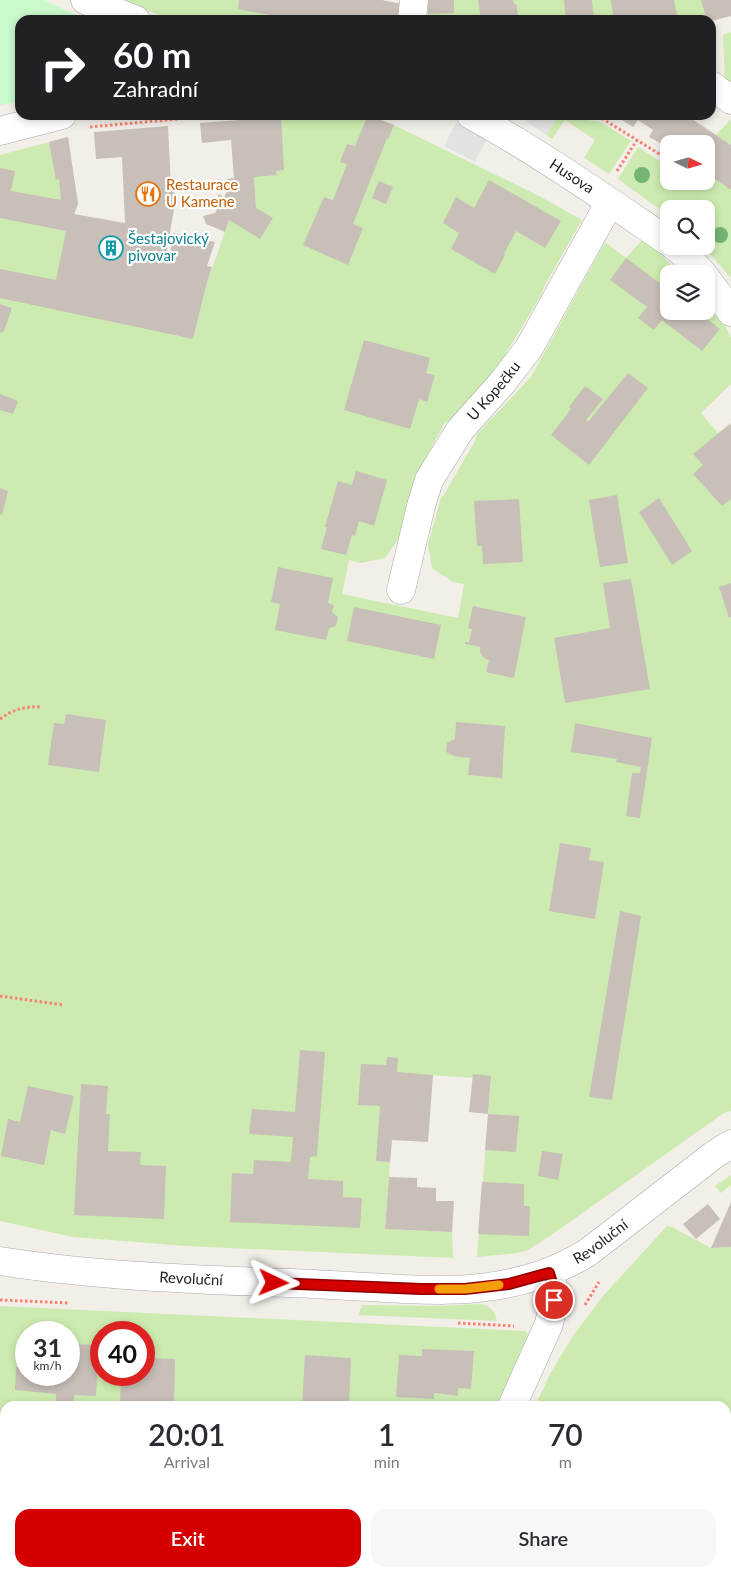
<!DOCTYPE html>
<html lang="en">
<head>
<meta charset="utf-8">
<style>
  body { margin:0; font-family:Lato,sans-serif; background:#f7f7f7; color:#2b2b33; height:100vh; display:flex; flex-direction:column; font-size:19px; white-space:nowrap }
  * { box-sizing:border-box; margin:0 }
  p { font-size:16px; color:#7c7c81 }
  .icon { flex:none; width:28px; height:28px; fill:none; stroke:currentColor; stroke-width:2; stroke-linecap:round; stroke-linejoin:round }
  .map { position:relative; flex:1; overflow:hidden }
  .sheet { position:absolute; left:0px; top:1401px; width:731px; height:176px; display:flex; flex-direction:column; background:#fff; border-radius:15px 15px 0 0; box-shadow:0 2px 8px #0003 }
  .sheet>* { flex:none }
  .top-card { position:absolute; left:15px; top:15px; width:701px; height:105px; border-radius:15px; box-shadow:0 2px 8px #0003; background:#202124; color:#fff; overflow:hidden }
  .needle { width:32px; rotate:95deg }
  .buttons { position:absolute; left:660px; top:135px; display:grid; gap:10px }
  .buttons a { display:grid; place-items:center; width:55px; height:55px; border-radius:10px; background:#fff; box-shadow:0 2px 8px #0003; font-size:25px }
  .speed { position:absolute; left:15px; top:1321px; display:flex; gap:10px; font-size:25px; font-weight:700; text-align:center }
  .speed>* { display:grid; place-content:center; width:65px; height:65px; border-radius:50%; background:#fff; box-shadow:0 2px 8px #0003; line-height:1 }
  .speed small { font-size:12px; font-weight:400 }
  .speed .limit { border:8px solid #d22; background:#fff; color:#111 }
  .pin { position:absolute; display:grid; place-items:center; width:42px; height:42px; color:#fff; margin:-21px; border:2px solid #fff; border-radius:50%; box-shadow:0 1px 5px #0007 }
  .me { position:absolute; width:55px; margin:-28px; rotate:92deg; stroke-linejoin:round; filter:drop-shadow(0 0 4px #0008) }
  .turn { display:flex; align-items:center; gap:18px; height:105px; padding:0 15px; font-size:22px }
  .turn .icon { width:65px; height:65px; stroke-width:2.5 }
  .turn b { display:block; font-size:35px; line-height:42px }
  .eta { display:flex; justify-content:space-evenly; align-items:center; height:85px; text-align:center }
  .eta b { font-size:30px; font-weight:600; line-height:35px }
  .action { display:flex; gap:10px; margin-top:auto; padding:10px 15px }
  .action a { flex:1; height:58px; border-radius:15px; background:#d40000; color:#fff; font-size:20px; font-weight:600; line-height:58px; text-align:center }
  .action a+a { background:#f7f7f7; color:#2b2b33 }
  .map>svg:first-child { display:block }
  .grass { fill:#cdebb0; fill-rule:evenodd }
  .park { fill:#c8facc }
  .parking { fill:#e2e2e2 }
  .building { fill:#c7bfb8 }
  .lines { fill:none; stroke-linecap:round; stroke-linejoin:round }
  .minor-casing { stroke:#a9a9a9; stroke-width:29 }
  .path { stroke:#fa8072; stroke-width:3; stroke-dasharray:2.5 2.5; stroke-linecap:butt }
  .minor { stroke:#fff; stroke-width:28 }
  .tree { fill:#74b475 }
  .route-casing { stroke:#8a0000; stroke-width:12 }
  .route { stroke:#d40000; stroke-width:9 }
  .slow { stroke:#f59e0b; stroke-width:9 }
  .labels { text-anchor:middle; stroke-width:4.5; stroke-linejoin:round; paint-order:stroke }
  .street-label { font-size:15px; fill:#222; stroke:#fff }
  .food-label { font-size:15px; fill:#c56008; stroke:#fff; text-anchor:start }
  .culture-label { font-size:15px; fill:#0d838f; stroke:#fff; text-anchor:start }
</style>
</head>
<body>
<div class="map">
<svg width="731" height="1577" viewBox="0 0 731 1577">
  <rect width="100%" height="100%" fill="#f2efe9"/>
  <g class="grass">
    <polygon points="119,0 331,0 295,20 266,14 265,20 173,20"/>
    <polygon points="427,0 731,0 731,16 711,21 711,20 428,20"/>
    <polygon points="731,32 731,90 725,85 723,35"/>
    <polygon points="315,115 368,115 394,125 541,197 582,220 545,285 540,297 499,365 451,419 444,424 416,476 399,538 385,558 361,563 349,560 342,594 458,618 464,584 453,582 432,568 428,544 441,498 445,493 475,441 477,434 531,377 605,242 626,258 642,240 659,253 681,274 669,274 669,311 706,311 706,301 723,321 731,338 731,384 701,413 718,433 731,423 731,1111 724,1113 550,1236 528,1250 518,1253 477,1257 491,1079 397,1073 385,1229 452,1232 453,1258 186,1246 73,1237 0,1221 0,155 68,137 78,204 74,214 50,308 193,339 206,286 229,220 244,228 256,208 249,120"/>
    <polygon points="558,116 601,122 631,141 609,174 584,158 595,140 565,120 552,139 546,135"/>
    <polygon points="731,119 731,145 716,135"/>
    <polygon points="638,147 669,167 669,181 691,181 700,187 704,181 706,181 708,175 731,190 731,278 703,246 706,246 706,209 669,209 669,216 618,179"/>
    <polygon points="731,1175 731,1185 721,1193 715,1186"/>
    <polygon points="667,1226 672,1227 711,1248 731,1247 731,1577 663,1577 649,1573 726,1572 726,1406 535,1406 551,1372 573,1336 603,1296"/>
    <path d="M481,1304c10,2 14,8 16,17l-139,-6 4,-10 76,1z"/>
    <path d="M0,1306l525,25 3,3 -30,72h-493v166l415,1 -3,4h-417zM26,1332h43v43h-43zM101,1332h43v43h-43z"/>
    <polygon points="463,1572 607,1573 606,1577 462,1577"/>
  </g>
  <polygon class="park" points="0,0 44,0 86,20 20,20 20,102 0,105"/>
  <g class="parking">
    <polygon points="529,115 559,115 546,135 525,121"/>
    <polygon points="456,123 487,139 475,162 444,146"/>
  </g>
  <g class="building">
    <polygon points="239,0 382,0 402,4 399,20 295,20 238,9"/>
    <polygon points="427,0 454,0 454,13 428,14"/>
    <polygon points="478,0 513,0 514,4 516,4 519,20 481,20"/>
    <polygon points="564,0 592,0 594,20 566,20"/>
    <polygon points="611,0 674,0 678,20 625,20 625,15 613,16"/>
    <polygon points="701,0 731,0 731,16 711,21 711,20 707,20"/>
    <polygon points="368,115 394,125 388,139 387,138 353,224 363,228 348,265 303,245 324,197 333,200 347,164 340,162 347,144 355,146"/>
    <polygon points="614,115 686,115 731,145 731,190 706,173 706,144 669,144 669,148 649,137 653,130 638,120 633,127"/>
    <polygon points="281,117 284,170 276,171 277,175 254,177 256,208 273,218 260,239 229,220 225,232 206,224 203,216 215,213 218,207 214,205 219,194 224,197 227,191 227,179 234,178 231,140 202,143 200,123"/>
    <polygon points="168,126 171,188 174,188 174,209 165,262 169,263 173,233 215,242 207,266 212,267 206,286 193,339 0,298 0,269 56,280 66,231 0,218 0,168 15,171 11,191 61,200 59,179 56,180 49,142 68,137 78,204 74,214 125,223 122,157 96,159 94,132"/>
    <polygon points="489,180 561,221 545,248 516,231 504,254 505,255 495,274 451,249 459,233 443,223 456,197 474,208"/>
    <polygon points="379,181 393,187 386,204 372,198"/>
    <polygon points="626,258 669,290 669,311 697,311 720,329 702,351 662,320 654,330 638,318 647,307 610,280"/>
    <polygon points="0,304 12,308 4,331 0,333"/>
    <polygon points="364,340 430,358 426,373 435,375 427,402 419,399 410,429 344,410"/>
    <polygon points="628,373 648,388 589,465 551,435 571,409 569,407 585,386 603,399 586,420 588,422"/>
    <polygon points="0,394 18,401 13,414 0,410"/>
    <polygon points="730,424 731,425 731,499 722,506 693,474 703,465 693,454"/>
    <polygon points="356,471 387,480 374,526 359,521 355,536 352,535 346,555 321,549 327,527 325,527 338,481 352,485"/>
    <polygon points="0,488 8,491 2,515 0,514"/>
    <polygon points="617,495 628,563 600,567 589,500"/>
    <polygon points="659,498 692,551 672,565 639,512"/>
    <polygon points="519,499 523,562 483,564 482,546 477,546 474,501"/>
    <polygon points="278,567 333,578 328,603 334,605 332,612 338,617 336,626 329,628 326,640 275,630 280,604 271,602"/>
    <polygon points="631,579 650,689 565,703 554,638 610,628 603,583"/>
    <polygon points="731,583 731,617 729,618 719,587"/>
    <polygon points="473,606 526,617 514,678 486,672 489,660 484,658 480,652 480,647 465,644 465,642 469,642 472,629 468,628"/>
    <polygon points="354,607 441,625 434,659 347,641"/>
    <polygon points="66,714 106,720 99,772 48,765 54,723 64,724"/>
    <polygon points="456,722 505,726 502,778 468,775 470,758 454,756 446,752 447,743 455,739"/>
    <polygon points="575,723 652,738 640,818 626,816 632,773 640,773 641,767 616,762 617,759 571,752"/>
    <polygon points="560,843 591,848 589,860 604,862 595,919 549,911"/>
    <polygon points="620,911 641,916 612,1100 589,1097"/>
    <polygon points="300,1050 325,1052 317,1156 310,1157 308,1179 343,1181 343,1197 362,1198 360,1228 230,1222 232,1173 253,1174 254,1160 291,1162 293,1137 249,1134 252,1109 295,1112"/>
    <polygon points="387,1057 398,1058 397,1072 433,1075 428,1142 392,1140 390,1162 376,1161 380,1106 358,1105 361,1064 386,1065"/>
    <polygon points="473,1074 491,1076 488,1114 469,1112"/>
    <polygon points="81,1084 108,1086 106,1114 110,1114 108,1151 141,1152 140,1165 166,1166 164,1219 74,1215"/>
    <polygon points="28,1086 74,1096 65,1134 51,1130 44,1165 1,1156 8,1119 20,1122"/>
    <polygon points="488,1114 519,1116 516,1152 485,1150"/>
    <polygon points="542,1151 563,1154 558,1180 538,1176"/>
    <polygon points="389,1177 417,1178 417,1187 436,1188 436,1201 454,1201 452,1232 385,1229"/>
    <polygon points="482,1182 524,1184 524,1206 530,1206 529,1236 478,1234"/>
    <polygon points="731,1202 731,1247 711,1248"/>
    <polygon points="708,1204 720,1219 696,1239 683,1224"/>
    <polygon points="69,1344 99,1345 96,1396 74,1395 74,1402 56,1402 56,1394 15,1390 16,1367 26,1367 26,1375 69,1375"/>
    <polygon points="422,1349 474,1351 471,1389 458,1388 458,1396 434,1393 434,1399 396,1397 399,1355 422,1356"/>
    <polygon points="305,1355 351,1358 349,1406 302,1406"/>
    <polygon points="144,1358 175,1359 174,1403 120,1401 121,1379 132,1379 132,1375 144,1375"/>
    <polygon points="730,1466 731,1466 731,1496 726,1495 726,1481"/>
    <polygon points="726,1533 728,1533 731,1546 731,1577 663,1577 664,1572 726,1572"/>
    <rect x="278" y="1572" width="37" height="5"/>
    <polygon points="488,1572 547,1572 545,1577 486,1577"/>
    <polygon points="607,1572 649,1572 662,1577 606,1577"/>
  </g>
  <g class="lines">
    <g class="minor-casing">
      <g id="minor">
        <polyline points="85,0 136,20"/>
        <polyline points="412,20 414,0"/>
        <polyline points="711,85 731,100"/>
        <path id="s1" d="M471,115c69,38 133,83 198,127"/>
        <polyline points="0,131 62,115"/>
        <polyline points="674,246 681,251 703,274"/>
        <polyline points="706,278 731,312"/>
        <path id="s2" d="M401,590l20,-84 8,-26 31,-50 42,-47 27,-35 81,-146"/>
        <path id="s3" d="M0,1261c103,16 209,19 313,23 31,2 61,3 91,5 28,1 56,2 83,-2 38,-5 68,-15 100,-34l128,-99 16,-10"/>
        <polyline points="512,1406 549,1324 554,1300 554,1290 549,1273"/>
        <polyline points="431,1577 433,1572"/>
      </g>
    </g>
    <g class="path">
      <polyline points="577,115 603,119 669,160"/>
      <polyline points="90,127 222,115"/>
      <polyline points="617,171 637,140"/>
      <path d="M0,719c13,-10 26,-13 42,-12"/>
      <polyline points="0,996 64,1005"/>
      <polyline points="0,1300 69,1303"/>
      <polyline points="585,1305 599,1282"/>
      <polyline points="458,1323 514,1326"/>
    </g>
    <use href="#minor" class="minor"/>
  </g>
  <g class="tree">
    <circle cx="642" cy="175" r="8"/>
    <circle cx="720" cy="235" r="8"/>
  </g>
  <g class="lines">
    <g class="route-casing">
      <polyline id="route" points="274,1283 421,1289 465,1289 509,1284 549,1273 554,1290 554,1300"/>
    </g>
    <use href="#route" class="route"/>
    <polyline class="slow" points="439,1289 465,1289 499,1285"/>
  </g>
  <defs>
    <g id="restaurant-ring" transform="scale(1.25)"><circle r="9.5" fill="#fff" stroke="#e8710a" stroke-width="1.5"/><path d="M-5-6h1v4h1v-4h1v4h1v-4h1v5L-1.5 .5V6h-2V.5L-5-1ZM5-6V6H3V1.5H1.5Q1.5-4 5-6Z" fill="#e8710a"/></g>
    <g id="building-ring" transform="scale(1.25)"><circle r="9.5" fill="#fff" stroke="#0f9aa8" stroke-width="1.5"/><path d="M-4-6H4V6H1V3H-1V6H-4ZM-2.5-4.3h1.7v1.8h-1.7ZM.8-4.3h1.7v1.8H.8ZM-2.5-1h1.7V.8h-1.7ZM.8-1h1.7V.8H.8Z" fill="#0f9aa8"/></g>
  </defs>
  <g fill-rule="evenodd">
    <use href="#restaurant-ring" x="148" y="194"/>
    <use href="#building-ring" x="111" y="248"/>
  </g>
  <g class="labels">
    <g class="street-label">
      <text dy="5" stroke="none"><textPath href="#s1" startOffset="118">Husova</textPath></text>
      <text dy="5" stroke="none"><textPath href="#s2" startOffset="224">U Kopečku</textPath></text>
      <text dy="5" stroke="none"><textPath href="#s3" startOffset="612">Revoluční</textPath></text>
      <text dy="5" stroke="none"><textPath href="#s3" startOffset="192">Revoluční</textPath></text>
    </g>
    <g class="food-label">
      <text x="166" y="190">Restaurace<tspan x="166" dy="17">U Kamene</tspan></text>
    </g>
    <g class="culture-label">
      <text x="128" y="244">Šestajovický<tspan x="128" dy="17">pivovar</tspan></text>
    </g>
  </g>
</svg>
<div class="buttons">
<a><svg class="needle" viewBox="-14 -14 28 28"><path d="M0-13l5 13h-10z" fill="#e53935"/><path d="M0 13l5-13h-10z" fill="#7c7c81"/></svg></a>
<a><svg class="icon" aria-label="search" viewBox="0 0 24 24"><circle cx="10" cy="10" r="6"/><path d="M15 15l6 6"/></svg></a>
<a><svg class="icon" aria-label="layers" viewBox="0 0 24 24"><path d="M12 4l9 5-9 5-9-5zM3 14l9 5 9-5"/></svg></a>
</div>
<div class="speed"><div>31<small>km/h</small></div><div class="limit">40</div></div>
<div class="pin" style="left:554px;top:1300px;background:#d93025"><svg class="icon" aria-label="arrive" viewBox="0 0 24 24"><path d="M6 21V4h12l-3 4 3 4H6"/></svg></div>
<svg class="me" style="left:274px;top:1283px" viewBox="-20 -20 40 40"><path d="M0-17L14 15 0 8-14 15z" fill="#d40000" stroke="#fff" stroke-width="4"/></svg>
<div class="top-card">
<div class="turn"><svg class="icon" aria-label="right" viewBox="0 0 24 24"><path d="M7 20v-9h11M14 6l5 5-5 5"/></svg><div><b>60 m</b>Zahradní</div></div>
</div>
<section class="sheet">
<div class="eta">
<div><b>20:01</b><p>Arrival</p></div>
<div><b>1</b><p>min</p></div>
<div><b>70</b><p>m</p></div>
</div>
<div class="action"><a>Exit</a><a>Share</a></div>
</section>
</div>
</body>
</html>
